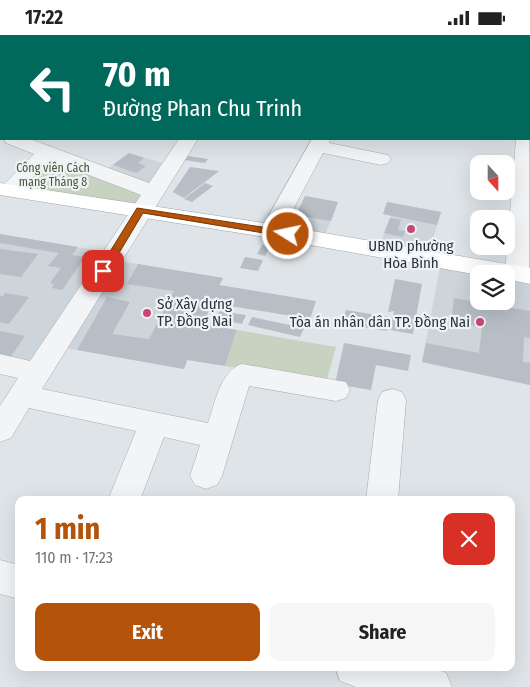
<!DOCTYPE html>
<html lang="en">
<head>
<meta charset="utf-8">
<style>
  body { margin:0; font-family:"Fira Sans Condensed",sans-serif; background:#f6f6f6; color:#222; height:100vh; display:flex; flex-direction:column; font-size:19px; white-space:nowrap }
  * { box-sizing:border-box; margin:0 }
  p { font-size:16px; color:#767676 }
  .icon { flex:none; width:28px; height:28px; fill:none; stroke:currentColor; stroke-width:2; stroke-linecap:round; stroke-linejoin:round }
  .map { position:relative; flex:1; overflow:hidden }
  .side { position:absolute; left:15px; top:461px; width:500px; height:175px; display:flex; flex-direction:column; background:#fff; border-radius:10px; box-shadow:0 5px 20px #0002 }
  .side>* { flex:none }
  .banner { position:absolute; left:0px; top:0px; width:530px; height:105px; box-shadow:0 5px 20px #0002; background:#00695c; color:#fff; overflow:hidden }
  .needle { width:32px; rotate:159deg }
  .buttons { position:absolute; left:470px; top:120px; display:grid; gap:10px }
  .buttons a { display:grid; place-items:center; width:45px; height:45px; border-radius:10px; background:#fff; box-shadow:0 5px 20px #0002; font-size:25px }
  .pin { position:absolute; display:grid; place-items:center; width:42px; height:42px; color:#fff; margin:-21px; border-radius:10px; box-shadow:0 2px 8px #0006 }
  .me { position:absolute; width:55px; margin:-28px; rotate:280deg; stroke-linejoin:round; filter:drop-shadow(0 0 4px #0008) }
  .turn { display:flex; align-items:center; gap:18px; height:105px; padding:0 20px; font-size:22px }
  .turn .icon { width:65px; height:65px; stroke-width:2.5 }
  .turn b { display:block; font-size:35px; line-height:42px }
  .round { display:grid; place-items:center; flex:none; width:52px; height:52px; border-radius:10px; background:#f6f6f6 }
  .overview { display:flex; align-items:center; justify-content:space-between; height:85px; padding:0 20px }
  h1 { font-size:30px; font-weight:700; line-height:38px; color:#b45309 }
  .action { display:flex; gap:10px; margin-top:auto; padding:10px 20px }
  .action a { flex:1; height:58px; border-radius:10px; background:#b45309; color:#fff; font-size:20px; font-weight:700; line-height:58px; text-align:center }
  .action a+a { background:#f6f6f6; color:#222 }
  .status { display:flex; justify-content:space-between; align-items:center; height:35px; padding:0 25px; background:#fff; direction:ltr }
  .status svg { height:14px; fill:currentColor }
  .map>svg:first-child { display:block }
  .built { fill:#cdd4da }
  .green { fill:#c8d2c1 }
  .building { fill:#b7bec5 }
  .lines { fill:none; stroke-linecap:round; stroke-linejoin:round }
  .minor-tunnel { stroke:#bbc1c6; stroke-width:17; stroke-dasharray:17 9; stroke-linecap:butt }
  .minor-casing { stroke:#a5acb2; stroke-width:1 }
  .major-casing { stroke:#9fabb3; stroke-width:1 }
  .minor { fill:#f2f4f6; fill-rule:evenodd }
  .major { fill:#fff; fill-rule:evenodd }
  .route { fill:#b45309; stroke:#753606 }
  .poi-dot { fill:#c94872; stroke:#eff3f6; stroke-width:2 }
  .labels { text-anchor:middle; stroke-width:4.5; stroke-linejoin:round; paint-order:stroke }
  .far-park-label { font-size:12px; fill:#435a37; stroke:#eff3f6 }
  .poi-label { font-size:15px; fill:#29343f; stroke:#eff3f6 }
</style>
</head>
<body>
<div class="status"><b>17:22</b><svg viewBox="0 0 49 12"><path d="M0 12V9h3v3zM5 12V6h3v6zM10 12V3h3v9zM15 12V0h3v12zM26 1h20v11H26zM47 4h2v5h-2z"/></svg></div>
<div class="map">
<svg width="530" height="652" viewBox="0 0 530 652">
  <rect width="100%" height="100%" fill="#dfe4e8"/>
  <g class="built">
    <polygon points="129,118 163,128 148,151 105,135"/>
    <polygon points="305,161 338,167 325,200 290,194"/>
    <polygon points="387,167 441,177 429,218 380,209 391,181 383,179"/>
    <polygon points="0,199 105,217 31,330 0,324"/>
    <polygon points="119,226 223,243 184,334 66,313"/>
    <polygon points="440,231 479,239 479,266 506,266 506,243 530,247 530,350 422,327"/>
  </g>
  <g class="green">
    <polygon points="49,121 144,157 135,169 18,152"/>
    <polygon points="237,295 336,312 326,348 225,331"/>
  </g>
  <g class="building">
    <polygon points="129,118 144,123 138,128 146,131 136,138 113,130"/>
    <polygon points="188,121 208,124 205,128 184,125"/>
    <polygon points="190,132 219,136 184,163 173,157"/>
    <polygon points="205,148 213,151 192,167 184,164"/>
    <polygon points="305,161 338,167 331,186 296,180"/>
    <polygon points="387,167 441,177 437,190 383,179"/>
    <polygon points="390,183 401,185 398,195 405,196 403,202 384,198"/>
    <polygon points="0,199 78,212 72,220 85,222 62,255 52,253 54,249 50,248 61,233 48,231 59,218 0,208"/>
    <polygon points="262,210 270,212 265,221 257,219"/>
    <polygon points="0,214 38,219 21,242 0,239"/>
    <polygon points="245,222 263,225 258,236 240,233"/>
    <polygon points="138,229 223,243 219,250 316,266 310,284 212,268 203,289 237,295 225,331 187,325 184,334 77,315 107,262 130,267 112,299 149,304 174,256 127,249"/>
    <polygon points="395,244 422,249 413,299 390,295 394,276 388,277"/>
    <polygon points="5,258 29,262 9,289 0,287 0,261 3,261"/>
    <polygon points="454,263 530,276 530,303 524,302 523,327 530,328 530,350 422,327 426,308 479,318 482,292 451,286"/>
    <polygon points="346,275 389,282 387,296 342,289"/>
    <polygon points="219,276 246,280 242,289 215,284"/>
    <polygon points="252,282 304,293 300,302 248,290"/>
    <polygon points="0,296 25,301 8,326 0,324"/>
    <polygon points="344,308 411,320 408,336 376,330 371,355 335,349"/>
  </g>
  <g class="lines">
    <polyline class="minor-tunnel" points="12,0 21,1"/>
    <g class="minor-casing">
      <g id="minor">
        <polygon points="248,0 264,0 264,1 249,1"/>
        <polygon points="416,0 443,0 444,1 417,1"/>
        <polygon points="529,99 529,238 526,243 517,246 508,243 505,238 516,104 529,104"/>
        <path d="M4,104h26l119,44 30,-44h19l-156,250 166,34c7,-20 12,-52 34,-59l104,18 4,8 -4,8 -10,3 -87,-15 -27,90 -5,9 -11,4 -11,-4 -5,-9 10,-31 -36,-8 -24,63h-28l-2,-5 26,-64 -107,-23 -18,30 -11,4v-36l18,-28 -18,-4v-20l30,7 111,-166 -91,-35 -34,34 -7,2 -7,-2 -2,-6 34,-34 -28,-11z"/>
        <polygon points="312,104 330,104 329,108 388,120 391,124 388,128 381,130 323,118 279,201 271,203 263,201 260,196"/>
        <polygon points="392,354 402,357 406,365 398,465 366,465 378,365 382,357"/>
        <polygon points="0,525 19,530 19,564 0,559"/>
        <polygon points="335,632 433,632 446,638 452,652 356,652 340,646"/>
      </g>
    </g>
    <g class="major-casing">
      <polygon id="major" points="0,148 271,189 530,233 530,249 506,244 506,239 479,240 271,203 0,160"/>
    </g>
    <use href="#minor" class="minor"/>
    <use href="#major" class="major"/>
  </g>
  <polygon class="route" points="137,173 288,196 293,199 288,202 143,178 107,238 100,238 98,236"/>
  <g class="poi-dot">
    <circle cx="411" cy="194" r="5"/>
    <circle cx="147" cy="278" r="5"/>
    <circle cx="480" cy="287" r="5"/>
  </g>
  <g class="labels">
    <g class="far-park-label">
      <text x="53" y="137">Công viên Cách<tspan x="53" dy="14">mạng Tháng 8</tspan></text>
    </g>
    <g class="poi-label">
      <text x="411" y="216">UBND phường<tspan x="411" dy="17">Hòa Bình</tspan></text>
      <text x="157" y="274" text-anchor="start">Sở Xây dựng<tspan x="157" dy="17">TP. Đồng Nai</tspan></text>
      <text x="470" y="292" text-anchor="end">Tòa án nhân dân TP. Đồng Nai</text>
    </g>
  </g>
</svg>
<div class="buttons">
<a><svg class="needle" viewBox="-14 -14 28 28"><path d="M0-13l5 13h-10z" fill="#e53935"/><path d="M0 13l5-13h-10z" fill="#767676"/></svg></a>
<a><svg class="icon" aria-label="search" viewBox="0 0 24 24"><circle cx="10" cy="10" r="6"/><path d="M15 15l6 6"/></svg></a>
<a><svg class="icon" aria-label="layers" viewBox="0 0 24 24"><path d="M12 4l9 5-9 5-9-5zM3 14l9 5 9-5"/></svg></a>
</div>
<div class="pin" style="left:103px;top:236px;background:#d93025"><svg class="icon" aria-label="arrive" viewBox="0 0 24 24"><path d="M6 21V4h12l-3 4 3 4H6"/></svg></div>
<svg class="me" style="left:288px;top:199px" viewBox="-20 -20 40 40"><circle r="17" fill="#b45309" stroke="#fff" stroke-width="3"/><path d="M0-11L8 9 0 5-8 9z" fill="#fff"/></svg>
<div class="banner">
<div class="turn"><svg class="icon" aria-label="left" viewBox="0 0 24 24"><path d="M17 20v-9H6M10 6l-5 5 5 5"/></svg><div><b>70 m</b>Đường Phan Chu Trinh</div></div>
</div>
<section class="side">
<div class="overview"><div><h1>1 min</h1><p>110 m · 17:23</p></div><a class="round" style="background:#d93025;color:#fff"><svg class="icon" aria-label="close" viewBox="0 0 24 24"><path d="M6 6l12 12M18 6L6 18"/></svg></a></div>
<div class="action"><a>Exit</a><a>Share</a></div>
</section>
</div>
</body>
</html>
